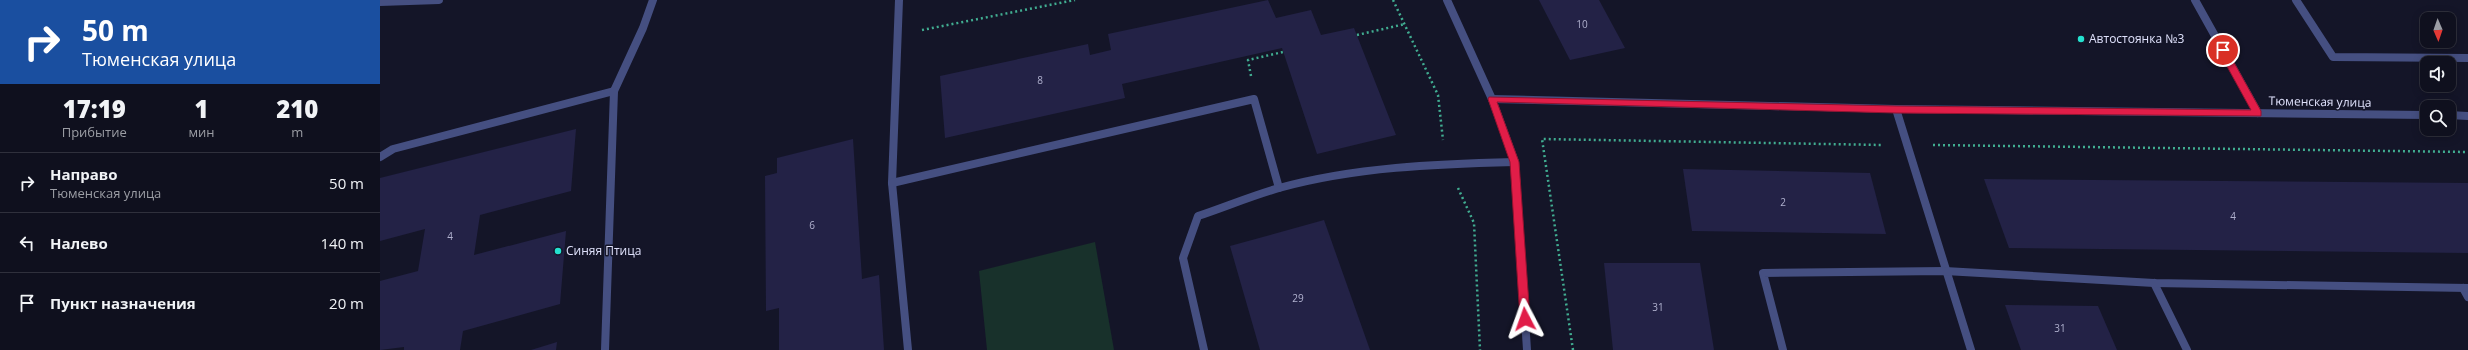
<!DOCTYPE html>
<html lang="ru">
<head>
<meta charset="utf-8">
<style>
  body { margin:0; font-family:"Open Sans",sans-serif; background:#181927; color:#f1f3f6; height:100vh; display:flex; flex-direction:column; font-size:15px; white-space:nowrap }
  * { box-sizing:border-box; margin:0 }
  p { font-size:13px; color:#9b9da4 }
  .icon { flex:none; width:22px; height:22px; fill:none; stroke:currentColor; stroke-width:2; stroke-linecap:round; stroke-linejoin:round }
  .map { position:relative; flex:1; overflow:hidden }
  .panel { display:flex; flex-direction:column; background:#0f101e; width:380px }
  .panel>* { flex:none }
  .banner { background:#1a4fa0; color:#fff; overflow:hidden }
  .needle { width:26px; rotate:178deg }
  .buttons { position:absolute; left:2040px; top:12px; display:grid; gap:8px }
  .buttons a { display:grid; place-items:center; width:36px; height:36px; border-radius:8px; background:#0f101e; box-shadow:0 2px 10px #0003,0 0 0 1px #2f303c; font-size:20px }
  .pin { position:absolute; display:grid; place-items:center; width:34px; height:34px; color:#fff; margin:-17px; border:2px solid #fff; border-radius:50%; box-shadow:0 1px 4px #0007 }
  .me { position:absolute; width:44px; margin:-22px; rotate:356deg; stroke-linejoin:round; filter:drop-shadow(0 0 3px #0008) }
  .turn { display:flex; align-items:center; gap:14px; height:84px; padding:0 16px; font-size:18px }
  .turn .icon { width:52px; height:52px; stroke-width:2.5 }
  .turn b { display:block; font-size:28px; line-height:34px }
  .eta { display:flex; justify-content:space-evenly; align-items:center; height:68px; text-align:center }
  .eta b { font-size:24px; font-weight:800; line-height:28px }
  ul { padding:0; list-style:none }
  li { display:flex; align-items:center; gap:12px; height:60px; padding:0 16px; border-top:1px solid #2f303c }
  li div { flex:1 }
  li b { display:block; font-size:15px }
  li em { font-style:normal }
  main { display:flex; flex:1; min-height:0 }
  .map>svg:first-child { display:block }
  .green { fill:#18312b }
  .building { fill:#232246 }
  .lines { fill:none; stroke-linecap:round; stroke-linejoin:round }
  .path { stroke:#41ad91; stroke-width:2.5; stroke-dasharray:2 3; stroke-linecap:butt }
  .lane { stroke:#454f81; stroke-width:8 }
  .street { stroke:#454f81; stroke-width:8 }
  .route { fill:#e11d48; stroke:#92132f }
  .poi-dot { fill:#24e1cf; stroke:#141528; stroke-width:1.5 }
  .labels { text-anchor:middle; stroke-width:3; stroke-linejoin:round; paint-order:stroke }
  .number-label { font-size:10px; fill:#b0b1ce }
  .poi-label { font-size:12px; fill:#dfe1fb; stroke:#141528; text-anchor:start }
  .street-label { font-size:12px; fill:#dfe1fb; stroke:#141528 }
</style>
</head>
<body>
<main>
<section class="panel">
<div class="banner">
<div class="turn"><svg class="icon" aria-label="right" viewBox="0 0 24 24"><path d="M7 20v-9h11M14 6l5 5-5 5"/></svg><div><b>50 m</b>Тюменская улица</div></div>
</div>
<div class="eta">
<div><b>17:19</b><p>Прибытие</p></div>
<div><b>1</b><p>мин</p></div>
<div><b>210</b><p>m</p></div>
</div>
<ul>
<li><svg class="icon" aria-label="right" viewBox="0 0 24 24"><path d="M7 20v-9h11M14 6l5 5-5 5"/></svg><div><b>Направо</b><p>Тюменская улица</p></div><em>50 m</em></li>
<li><svg class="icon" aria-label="left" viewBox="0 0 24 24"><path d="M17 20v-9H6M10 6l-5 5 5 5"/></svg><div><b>Налево</b></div><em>140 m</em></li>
<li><svg class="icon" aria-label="arrive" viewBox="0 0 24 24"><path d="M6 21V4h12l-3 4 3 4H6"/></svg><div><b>Пункт назначения</b></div><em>20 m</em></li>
</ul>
</section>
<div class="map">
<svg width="2088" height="350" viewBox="0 0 2088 350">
  <rect width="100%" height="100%" fill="#141528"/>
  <polygon class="green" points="715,242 734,350 607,350 599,271"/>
  <g class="building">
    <polygon points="888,0 896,18 931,10 941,35 974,28 1016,135 937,154 902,48 742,84 745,98 565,138 560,76 708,44 710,55 731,50 728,34"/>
    <polygon points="1159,0 1219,0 1245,48 1190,60"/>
    <polygon points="196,129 191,191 100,215 94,255 186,231 180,304 83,331 80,350 24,350 24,347 0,350 0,281 38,271 45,229 0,241 0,178"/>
    <polygon points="473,139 482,279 499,275 504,350 399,350 399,308 386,311 385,176 397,173 397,158"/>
    <polygon points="1303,169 1490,173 1506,234 1312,231"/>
    <polygon points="1604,179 2088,183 2088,253 1629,248"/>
    <polygon points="944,220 990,350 880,350 850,246"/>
    <polygon points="1224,263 1320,263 1334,350 1233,350"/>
    <polygon points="1625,305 1718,306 1737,350 1641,350"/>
    <polygon points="177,342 176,350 151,350"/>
  </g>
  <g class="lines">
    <g class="path">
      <polyline points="1013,0 1058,95 1063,140"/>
      <polyline points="542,30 695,0"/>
      <polyline points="977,35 1025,24"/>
      <polyline points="871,76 868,60 903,52"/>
      <polyline points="1553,145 2088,152"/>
      <polyline points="1078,188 1094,223 1100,350"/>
      <polyline points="1193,350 1162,139 1502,145"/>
    </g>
    <g class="lane">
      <polyline points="519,0 512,183 528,350"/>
      <polyline points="1815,0 1878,113"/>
      <polyline points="1916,0 1953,57 2088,58"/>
      <polyline points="1516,109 1591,350"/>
      <polyline points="0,157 13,149 234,91"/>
      <polyline points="512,183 874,99 899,188"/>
      <polyline points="1774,283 1807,350"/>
      <polyline points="2083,288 2088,297"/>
      <polyline points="225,350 234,91 263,28 273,0"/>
      <path d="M824,350l-21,-92 15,-42c27,-9 53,-20 81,-28 76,-21 157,-24 236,-26"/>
      <polyline points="1403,350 1383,273 1565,271 1774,283 2088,288"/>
    </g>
    <g class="street">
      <polyline points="1067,0 1112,99 1135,162 1147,350"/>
      <polyline points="0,2 59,0"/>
      <polyline points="1112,99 1516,109 2047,115"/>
      <polyline points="2069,115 2088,116"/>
    </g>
  </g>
  <polygon class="route" points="1843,47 1846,48 1881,111 1881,116 1516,113 1117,102 1139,162 1150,319 1145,323 1140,319 1130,162 1108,99 1109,97 1516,106 1871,110 1838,50"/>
  <g class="poi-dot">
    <circle cx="1701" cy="39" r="4"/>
    <circle cx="178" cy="251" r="4"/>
  </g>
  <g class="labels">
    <g class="number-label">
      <text x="1202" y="28">10</text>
      <text x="660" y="84">8</text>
      <text x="1403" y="206">2</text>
      <text x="1853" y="220">4</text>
      <text x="432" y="229">6</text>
      <text x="70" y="240">4</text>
      <text x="918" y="302">29</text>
      <text x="1278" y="311">31</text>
      <text x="1680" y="332">31</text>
    </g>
    <g class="poi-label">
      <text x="1709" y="43">Автостоянка №3</text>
      <text x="186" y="255">Синяя Птица</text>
    </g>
    <g class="street-label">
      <text transform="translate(1940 102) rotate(1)" y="4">Тюменская улица</text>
    </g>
  </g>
</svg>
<div class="buttons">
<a><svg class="needle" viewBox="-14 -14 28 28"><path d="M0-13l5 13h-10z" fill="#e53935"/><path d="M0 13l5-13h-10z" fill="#9b9da4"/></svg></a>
<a><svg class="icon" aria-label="sound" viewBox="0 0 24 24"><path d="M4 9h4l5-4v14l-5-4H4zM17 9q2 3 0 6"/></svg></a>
<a><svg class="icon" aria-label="search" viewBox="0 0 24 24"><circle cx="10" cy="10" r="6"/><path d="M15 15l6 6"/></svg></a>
</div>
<div class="pin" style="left:1843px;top:50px;background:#d93025"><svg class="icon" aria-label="arrive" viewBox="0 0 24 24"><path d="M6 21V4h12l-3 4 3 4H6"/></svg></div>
<svg class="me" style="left:1145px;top:319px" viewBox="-20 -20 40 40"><path d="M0-17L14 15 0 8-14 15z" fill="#e11d48" stroke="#fff" stroke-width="4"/></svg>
</div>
</main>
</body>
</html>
